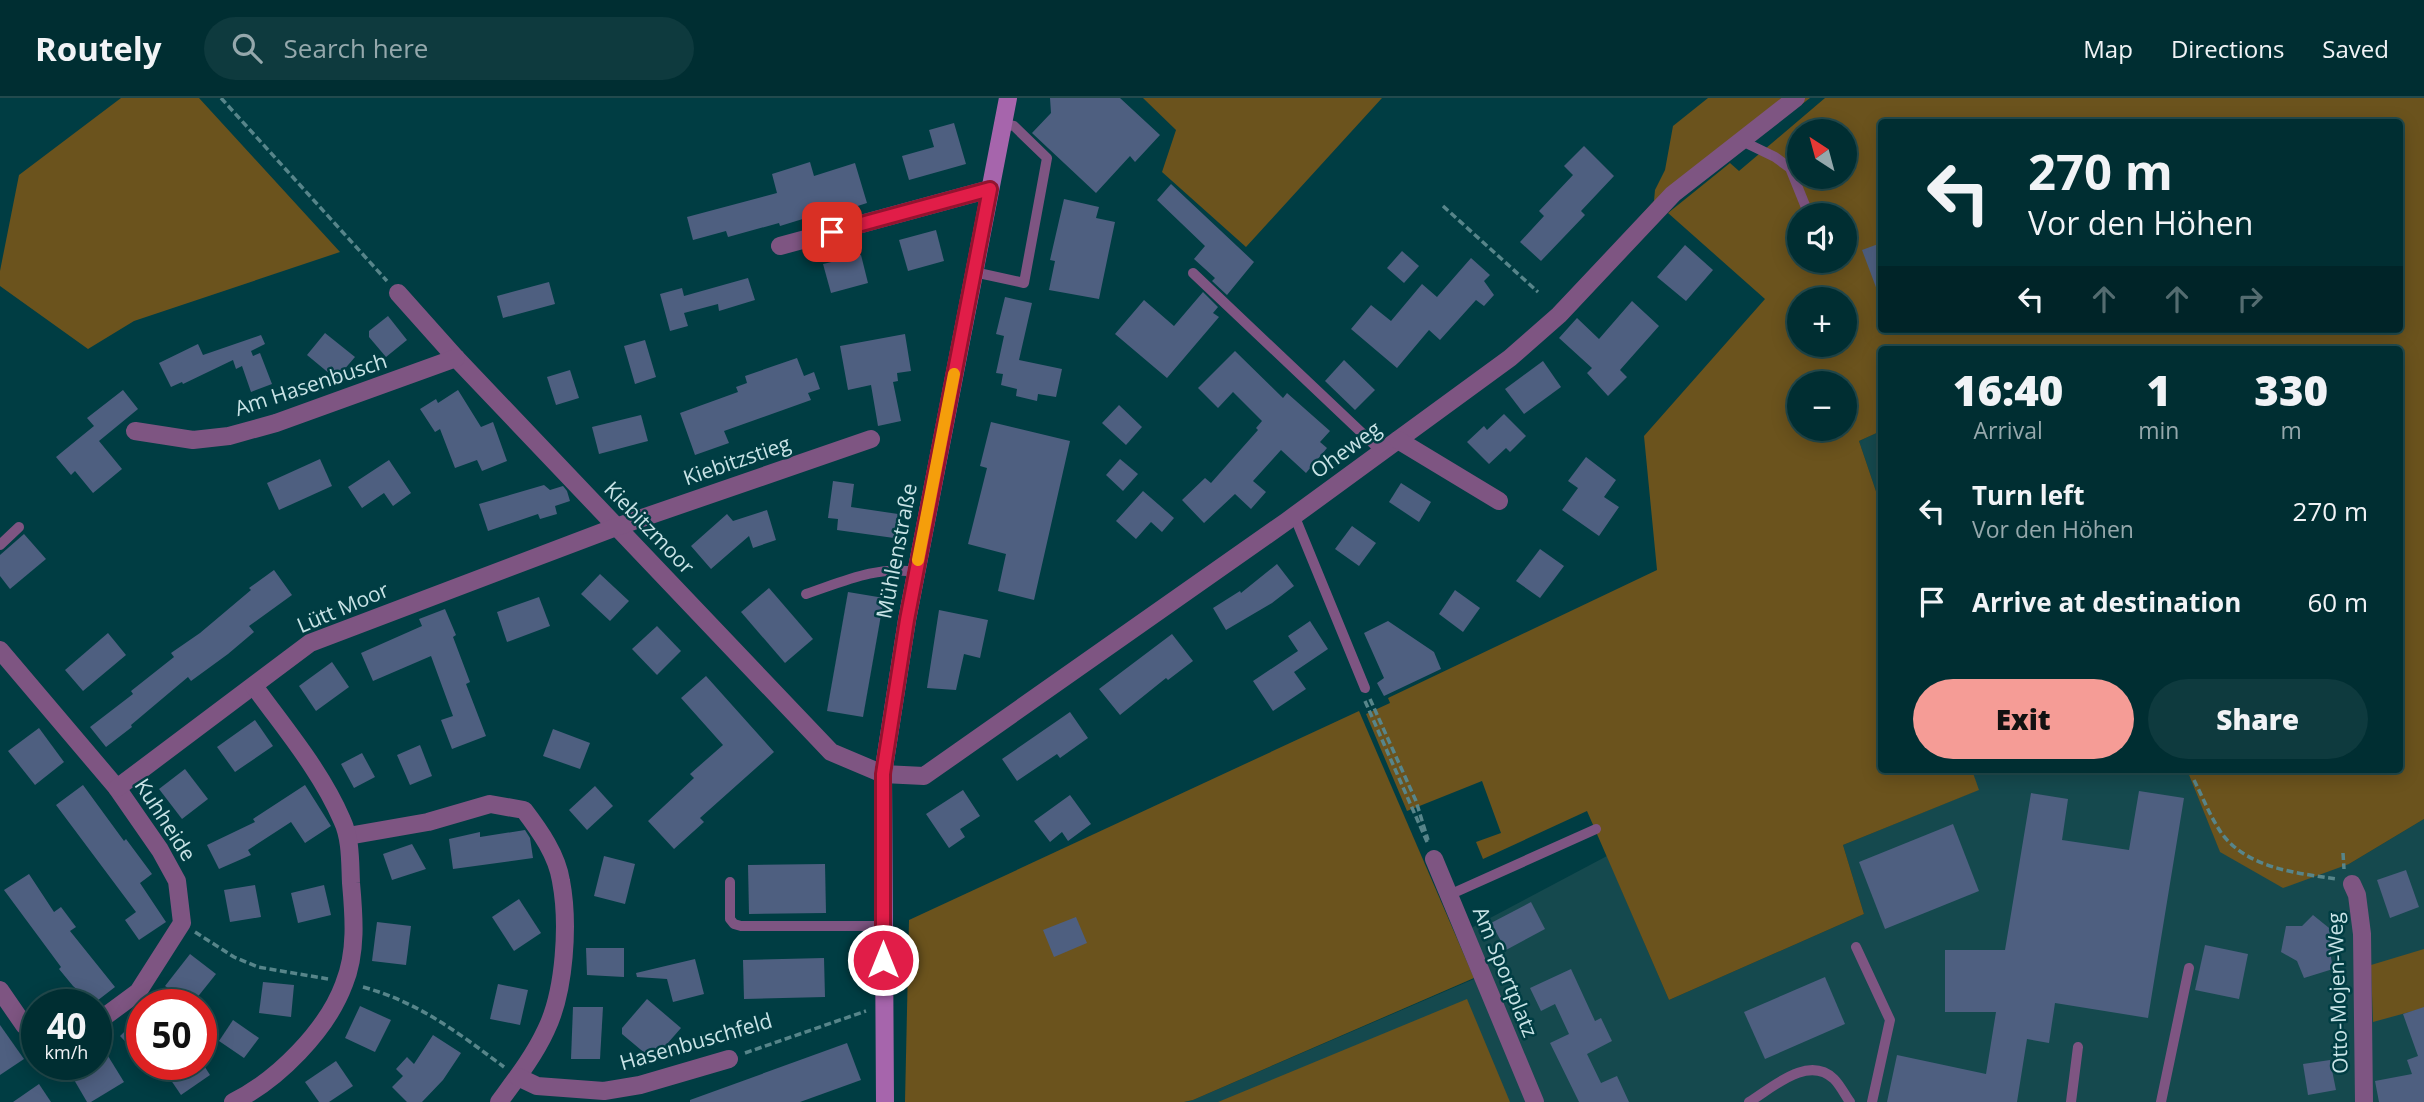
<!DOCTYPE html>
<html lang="en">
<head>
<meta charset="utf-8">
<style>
  body { margin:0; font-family:"Open Sans",sans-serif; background:#0e3a3e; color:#f1f3f6; height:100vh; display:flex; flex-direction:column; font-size:26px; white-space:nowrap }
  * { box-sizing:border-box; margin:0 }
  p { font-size:23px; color:#95a8ac }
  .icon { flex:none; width:38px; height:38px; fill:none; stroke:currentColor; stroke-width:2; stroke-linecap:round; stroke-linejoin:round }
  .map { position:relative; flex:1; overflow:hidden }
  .panel { position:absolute; left:1878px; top:248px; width:525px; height:427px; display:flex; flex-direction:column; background:#002e32; border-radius:7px; box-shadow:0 4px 18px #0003,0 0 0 2px #224a4d }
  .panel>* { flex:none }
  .banner { position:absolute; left:1878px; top:21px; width:525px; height:214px; border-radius:7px; box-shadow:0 4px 18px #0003,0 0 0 2px #224a4d; background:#002e32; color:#f1f3f6; overflow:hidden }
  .needle { width:46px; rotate:324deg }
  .buttons { position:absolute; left:1787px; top:21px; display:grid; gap:14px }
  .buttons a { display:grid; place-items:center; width:70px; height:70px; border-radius:50%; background:#002e32; box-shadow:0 4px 18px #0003,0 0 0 2px #224a4d; font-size:35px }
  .speed { position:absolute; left:21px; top:891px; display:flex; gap:14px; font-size:35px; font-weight:700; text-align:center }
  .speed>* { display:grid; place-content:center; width:91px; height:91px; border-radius:50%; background:#002e32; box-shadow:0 4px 18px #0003,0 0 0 2px #224a4d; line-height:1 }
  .speed small { font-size:18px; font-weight:400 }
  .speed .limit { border:10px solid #d22; background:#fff; color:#111 }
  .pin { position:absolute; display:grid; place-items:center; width:60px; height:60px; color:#fff; margin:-30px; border-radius:14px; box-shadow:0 4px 10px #0006 }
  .me { position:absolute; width:77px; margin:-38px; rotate:0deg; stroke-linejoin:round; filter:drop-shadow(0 0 5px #0008) }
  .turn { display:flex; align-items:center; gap:24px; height:147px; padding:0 35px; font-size:32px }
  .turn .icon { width:91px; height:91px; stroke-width:2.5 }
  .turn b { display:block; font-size:49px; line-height:60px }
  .lanes { display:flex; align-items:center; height:66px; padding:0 35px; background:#0003; justify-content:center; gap:35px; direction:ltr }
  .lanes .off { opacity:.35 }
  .eta { display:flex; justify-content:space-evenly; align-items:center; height:119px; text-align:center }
  .eta b { font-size:42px; font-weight:800; line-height:49px }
  .primary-button { display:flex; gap:14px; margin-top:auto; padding:14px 35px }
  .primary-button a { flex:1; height:80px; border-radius:42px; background:#f59c96; color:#111; font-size:28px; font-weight:800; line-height:80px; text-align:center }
  .primary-button a+a { background:#0e3a3e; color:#f1f3f6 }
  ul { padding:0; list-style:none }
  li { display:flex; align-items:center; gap:21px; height:91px; padding:0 35px }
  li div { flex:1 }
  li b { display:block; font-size:26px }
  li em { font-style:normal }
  header { display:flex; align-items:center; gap:42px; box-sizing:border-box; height:98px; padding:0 35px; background:#002e32; border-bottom:2px solid #224a4d }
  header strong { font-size:33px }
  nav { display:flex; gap:38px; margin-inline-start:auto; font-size:24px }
  .search { width:490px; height:63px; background:#0e3a3e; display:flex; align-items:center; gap:18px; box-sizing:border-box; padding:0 24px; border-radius:38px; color:#95a8ac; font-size:26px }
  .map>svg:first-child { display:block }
  .built { fill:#15494e }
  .green { fill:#6b531d; fill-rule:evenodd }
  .building { fill:#4e5f80 }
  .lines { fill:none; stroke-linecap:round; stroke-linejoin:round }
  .path { stroke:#57858a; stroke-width:3.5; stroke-dasharray:7 3.5; stroke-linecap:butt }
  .service { stroke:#7e5582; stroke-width:10 }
  .minor { stroke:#7e5582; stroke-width:18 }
  .secondary { stroke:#a665ac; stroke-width:18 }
  .route-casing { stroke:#92132f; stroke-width:18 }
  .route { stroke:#e11d48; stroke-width:12 }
  .slow { stroke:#f59e0b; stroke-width:12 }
  .labels { text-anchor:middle; stroke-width:5; stroke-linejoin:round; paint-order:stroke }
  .street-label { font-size:21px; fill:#c8e3e6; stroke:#003d43 }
</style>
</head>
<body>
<header>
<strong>Routely</strong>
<div class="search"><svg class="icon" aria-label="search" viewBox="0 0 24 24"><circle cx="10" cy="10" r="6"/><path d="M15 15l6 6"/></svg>Search here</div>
<nav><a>Map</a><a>Directions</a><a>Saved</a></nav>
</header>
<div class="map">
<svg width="2424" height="1004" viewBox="0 0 2424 1004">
  <rect width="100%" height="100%" fill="#003d43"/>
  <g class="built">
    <polygon points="1881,333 1881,408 1859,343"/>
    <polygon points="1972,672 2187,672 2220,753 2349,766 2424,721 2424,1004 1184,1004 1193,1002 1474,881 1456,838 1607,758 1669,902 1864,816 1843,747 1978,692"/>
  </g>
  <g class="green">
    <polygon points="121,0 199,0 340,154 134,223 88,251 0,188 0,173 19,77"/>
    <polygon points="1143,0 1382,0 1246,149 1162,74 1176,32"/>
    <polygon points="1708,0 1810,0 1639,131 1555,213 1654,103 1655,92 1665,72 1673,28"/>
    <path d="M1825,0h599v721l-75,45 -66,24 -63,-36 -33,-82h212v-420h-518v81l-22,10 22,65v264h91l7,20 -136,55 21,69 -195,86 -82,-189 -104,48 -7,-17 25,-9 -19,-52 -75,30 -41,-97 24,-11 -2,-5 269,-128 -13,-134 121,-137 -97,-86 62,-50 9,8zM1881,24h518v207h-518zM1799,33h45v46h-45zM1799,117h45v46h-45zM1799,201h45v46h-45zM1799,285h45v46h-45z"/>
    <polygon points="1359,613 1474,880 1193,1002 1184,1004 905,1004 909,822"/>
    <polygon points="2424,851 2424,910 2373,924 2371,867"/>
    <polygon points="1467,901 1510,1004 1218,1004"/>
  </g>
  <g class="building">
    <polygon points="1050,0 1120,0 1160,37 1135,64 1130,58 1096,95 1032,35 1051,15"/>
    <polygon points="954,25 966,66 909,82 902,58 934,49 929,32"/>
    <polygon points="1584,48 1614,78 1581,113 1585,117 1541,163 1520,144 1544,118 1539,113 1573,77 1564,68"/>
    <polygon points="810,64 814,78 855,65 867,105 820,120 819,116 780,128 779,125 728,139 726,133 693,142 687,119 777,95 772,76"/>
    <polygon points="1171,86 1254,164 1227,197 1212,183 1215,180 1194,161 1205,148 1157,102"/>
    <polygon points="1064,101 1099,109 1096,120 1115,124 1099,201 1049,192 1055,163 1050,162"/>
    <polygon points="936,132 944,163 908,173 899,142"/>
    <polygon points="1881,145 1881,200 1880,200 1862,152"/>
    <polygon points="1685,147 1713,172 1686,203 1657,179"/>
    <polygon points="1402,153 1419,168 1404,185 1387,170"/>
    <polygon points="861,157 868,185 831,195 823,166"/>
    <polygon points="1471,160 1490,177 1484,183 1494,197 1484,208 1476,202 1440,242 1429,232 1397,270 1351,231 1371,207 1391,223 1422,186 1437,199"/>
    <polygon points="748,180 755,202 719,213 718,206 684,215 688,228 670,233 660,196 682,190 684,198"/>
    <polygon points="549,184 555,206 503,220 497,198"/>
    <polygon points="1203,194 1218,209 1213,215 1219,219 1167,280 1115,236 1144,202 1174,228"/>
    <polygon points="1005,199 1032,205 1019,262 1062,271 1056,299 1038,296 1037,303 1016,298 1017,291 1001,287 1003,276 996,275 1004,238 996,236"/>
    <polygon points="1632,203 1659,228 1620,272 1627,279 1608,298 1587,275 1592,270 1559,240 1577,220 1599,241"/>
    <polygon points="388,218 407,242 386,259 369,239 369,233"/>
    <polygon points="325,235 355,259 336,281 307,257"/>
    <polygon points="905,236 911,273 897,275 898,283 893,284 901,323 878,328 871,287 848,292 840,248"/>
    <polygon points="261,237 265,246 251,253 253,258 260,255 272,286 251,294 242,268 236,271 233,262 183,286 182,284 171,289 159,265 198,246 203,257"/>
    <polygon points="645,242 656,279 635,286 624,248"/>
    <polygon points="1235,253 1283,300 1287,295 1330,333 1320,344 1327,350 1306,375 1281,352 1253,383 1266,394 1251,411 1235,396 1204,425 1182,402 1205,380 1211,385 1258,332 1256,330 1262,323 1233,294 1218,310 1198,290"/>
    <polygon points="797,260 804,278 814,274 820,291 808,295 811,302 724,333 729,345 695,357 680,315 738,294 736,289 747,285 745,278"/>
    <polygon points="1344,262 1375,292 1355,312 1325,283"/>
    <polygon points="1543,263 1561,289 1524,316 1505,291"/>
    <polygon points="570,272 579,300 556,307 547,279"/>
    <polygon points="123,292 138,311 99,343 122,371 93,395 75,373 71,377 56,359 94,328 87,320"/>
    <polygon points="458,292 481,329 493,324 507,363 482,373 477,362 455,370 440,331 435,334 420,311 436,301 438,305"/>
    <polygon points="1119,307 1142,329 1126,347 1102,325"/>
    <polygon points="1504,316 1526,338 1510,354 1506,350 1489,366 1467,344 1484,328 1487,332"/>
    <polygon points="641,317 648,343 599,356 592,329"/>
    <polygon points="991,324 1070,343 1034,502 998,493 1006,456 968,446 987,370 980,368"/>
    <polygon points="1586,359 1616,382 1604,399 1619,409 1599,438 1562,412 1578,390 1568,383"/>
    <polygon points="320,361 332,388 279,412 267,385"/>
    <polygon points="1120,361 1138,376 1123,393 1106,377"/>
    <polygon points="389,362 411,395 393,408 384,395 362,410 348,389"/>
    <polygon points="833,383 854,386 851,409 898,416 894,440 837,432 838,421 828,420"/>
    <polygon points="1401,385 1431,404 1419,424 1389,404"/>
    <polygon points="544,387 550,392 563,388 567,393 570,403 555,408 557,416 540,421 538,416 488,433 479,406"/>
    <polygon points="1143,393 1174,420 1162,434 1151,424 1136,441 1116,423"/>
    <polygon points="767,412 776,442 753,450 749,438 711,471 691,448 727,416 733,423"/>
    <polygon points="1352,428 1376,445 1359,468 1335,451"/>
    <polygon points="24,436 46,461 10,491 0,478 0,457"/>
    <polygon points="1540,451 1564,468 1540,500 1516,483"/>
    <polygon points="1277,466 1294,488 1272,505 1226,532 1213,510 1240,493 1241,495"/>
    <polygon points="274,472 292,497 249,528 254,534 228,556 191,583 188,579 131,627 132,629 106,649 90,629 133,596 131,593 174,559 171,555 200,535 251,492 249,490"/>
    <polygon points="600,476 629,503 610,523 581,496"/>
    <polygon points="769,490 813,541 785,565 741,514"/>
    <polygon points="1455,492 1480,510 1463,534 1439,516"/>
    <polygon points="848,494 884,500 863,619 827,613"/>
    <polygon points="539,499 550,528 507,544 497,514"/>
    <polygon points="445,511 456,537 453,539 470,584 466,586 486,638 452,651 441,622 453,618 431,558 373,583 361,555 422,528 419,521"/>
    <polygon points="939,512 988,522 980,560 964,556 956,592 927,590"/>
    <polygon points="1310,523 1328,551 1294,574 1306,591 1273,613 1253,583 1298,553 1288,538"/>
    <polygon points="1388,523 1434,554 1441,571 1384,598 1377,585 1384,580 1364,535"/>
    <polygon points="657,528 681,553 657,577 632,551"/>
    <polygon points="108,535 126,557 83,593 65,572"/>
    <polygon points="1172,536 1193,563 1168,582 1166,580 1120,617 1099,591"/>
    <polygon points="332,564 349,589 316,613 299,588"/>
    <polygon points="706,578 774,654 700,720 704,724 674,751 648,723 694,680 690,676 723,647 681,600"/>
    <polygon points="1070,614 1088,640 1060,660 1057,656 1017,683 1002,661"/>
    <polygon points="255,622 273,648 235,674 217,649"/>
    <polygon points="39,630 64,664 35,687 8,653"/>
    <polygon points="553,631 590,645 580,671 543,658"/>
    <polygon points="420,647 432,678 410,687 397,657"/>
    <polygon points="362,655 375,679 354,690 341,666"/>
    <polygon points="185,671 208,701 182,721 159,691"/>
    <polygon points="83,687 124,743 126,741 152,776 140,785 166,824 139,842 125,822 136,814 56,707"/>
    <polygon points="305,687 331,728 305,745 291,724 248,752 251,757 219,771 207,747 255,724 253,721"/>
    <polygon points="595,688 613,708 587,732 569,712"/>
    <polygon points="963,692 980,718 960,731 965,739 949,750 926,716"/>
    <polygon points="2139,693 2184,700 2148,920 2055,905 2049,945 2027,941 2017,1004 1887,1004 1897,957 1986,976 1996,914 1945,914 1945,852 2005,852 2031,695 2068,701 2062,742 2129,752"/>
    <polygon points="1070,697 1091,726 1068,743 1062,734 1050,744 1034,723"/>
    <polygon points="1953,726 1979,793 1885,831 1859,764"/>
    <polygon points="525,732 530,740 533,760 453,771 449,741 480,734 480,739"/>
    <polygon points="412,746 426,771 392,782 383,756"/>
    <polygon points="604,758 635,766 625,806 594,798"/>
    <polygon points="825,766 826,815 749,816 748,767"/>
    <polygon points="2406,772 2419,809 2390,820 2377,782"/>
    <polygon points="29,776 54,814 61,809 76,829 70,833 115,889 93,906 73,888 59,871 61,869 4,792"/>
    <polygon points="255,787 261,819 230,824 224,792"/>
    <polygon points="324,787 331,817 298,825 291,795"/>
    <polygon points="519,801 541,835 514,853 492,819"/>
    <polygon points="1531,804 1545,831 1506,852 1491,825"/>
    <polygon points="2313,817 2339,838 2330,854 2333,871 2304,880 2297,863 2281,854 2286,828 2302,828"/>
    <polygon points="1076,819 1087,845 1054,859 1043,832"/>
    <polygon points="377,824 411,828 406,867 372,863"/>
    <polygon points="2205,847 2248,856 2239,901 2195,892"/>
    <polygon points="586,850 624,850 624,879 587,877"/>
    <polygon points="190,856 216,876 192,906 165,888"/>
    <polygon points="824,860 825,899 744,901 743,862"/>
    <polygon points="695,861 704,896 673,904 667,881 637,879 636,875"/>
    <polygon points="1571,871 1595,923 1601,920 1612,943 1587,956 1601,985 1617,978 1629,1004 1579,1004 1550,945 1569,936 1555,906 1541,913 1530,890"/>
    <polygon points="1825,879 1845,926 1765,961 1744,914"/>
    <polygon points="263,884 294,887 291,919 259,915"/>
    <polygon points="498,886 528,892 520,927 490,921"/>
    <polygon points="647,901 681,930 653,962 622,936 622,930"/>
    <polygon points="360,908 391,922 375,954 345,940"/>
    <polygon points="573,909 603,909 600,961 571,961"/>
    <polygon points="2424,909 2424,1004 2379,1004 2375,983 2412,976 2407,962 2418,958 2403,916"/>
    <polygon points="142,917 142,961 120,938"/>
    <polygon points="233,922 259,940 244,960 219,943"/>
    <polygon points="0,927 24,961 0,977"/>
    <polygon points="433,937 461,955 443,982 422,1004 407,1004 392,989 403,978 396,971 407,959 414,966"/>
    <polygon points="847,945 861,982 800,1004 690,1004 690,1002"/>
    <polygon points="108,958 124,984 91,1004 87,1004 73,980"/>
    <polygon points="2330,962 2336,992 2308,997 2303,966"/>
    <polygon points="336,963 353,988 329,1004 319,1004 305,984"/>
    <polygon points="160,966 203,966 210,977 181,997"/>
    <polygon points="39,986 51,1004 13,1004"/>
  </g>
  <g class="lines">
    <g class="path">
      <polyline points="221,0 387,183"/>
      <polyline points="1443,108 1538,194"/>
      <polyline points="1370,601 1416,703 1428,742"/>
      <polyline points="1365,603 1428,746"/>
      <path d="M2194,682c9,18 17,38 28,54 27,35 75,39 115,45"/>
      <polyline points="2343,755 2344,771"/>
      <polyline points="195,834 234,859 258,869 328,881"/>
      <path d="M363,889c57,16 94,45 141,80"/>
      <polyline points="745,955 866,913"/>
    </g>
    <g class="service">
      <polyline points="1742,43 1775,59 1790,70 1809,117"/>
      <polyline points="974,174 1024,185 1047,60 1014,28 1003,26"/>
      <polyline points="1193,175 1382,354"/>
      <polyline points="1294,417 1365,590"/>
      <polyline points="0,447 19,429"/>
      <path d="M806,496c36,-12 72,-29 110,-22"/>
      <polyline points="730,784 730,821 734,826 741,828 884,828"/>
      <polyline points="1449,797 1596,731"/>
      <polyline points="1856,849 1890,922 1872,1004"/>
      <path d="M1749,1004c23,-14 59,-48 85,-23 6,6 11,16 16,23"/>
      <polyline points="2071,1004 2078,949"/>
      <polyline points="2161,1004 2189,870"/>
    </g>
    <g class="minor">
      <polyline points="780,148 990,91"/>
      <polyline points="398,195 456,260 831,654 883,676 924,678 1287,423 1510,260 1559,217 1673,96 1796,0"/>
      <polyline points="135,333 193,342 229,338 276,325 456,260"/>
      <polyline points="1398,342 1499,403"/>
      <polyline points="0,552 117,690 160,752 177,783 182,825 138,894 96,925"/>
      <polyline points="117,690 310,545 616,429 871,341"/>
      <path d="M348,738l80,-14 62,-18 34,6c16,21 33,45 37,71 8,42 4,110 -15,149 -12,26 -30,49 -47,72"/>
      <polyline points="1434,761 1535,1004"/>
      <polyline points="2352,786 2357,797 2362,836 2364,1004"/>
      <polyline points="0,892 24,927 37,935"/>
      <polyline points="518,979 537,988 604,993 640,987 729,961"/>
      <path d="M233,1004c45,-22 94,-72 111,-118 13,-32 10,-68 7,-101 -1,-21 0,-44 -9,-63 -21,-49 -57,-91 -88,-134"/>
    </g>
    <polyline class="secondary" points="885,1004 883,676 907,522 1008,0"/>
  </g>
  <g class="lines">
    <g class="route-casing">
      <polyline id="route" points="832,134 990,91 907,522 883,676 883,862"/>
    </g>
    <use href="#route" class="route"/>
    <polyline class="slow" points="918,462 954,276"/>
  </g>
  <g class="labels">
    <g class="street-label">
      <text transform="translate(311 287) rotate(-18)" y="7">Am Hasenbusch</text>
      <text transform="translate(1346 352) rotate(-36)" y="7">Oheweg</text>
      <text transform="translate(737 363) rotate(-19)" y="7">Kiebitzstieg</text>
      <text transform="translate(649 430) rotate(46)" y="7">Kiebitzmoor</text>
      <text transform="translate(897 453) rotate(-79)" y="7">Mühlenstraße</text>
      <text transform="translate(343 510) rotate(-23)" y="7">Lütt Moor</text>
      <text transform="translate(165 722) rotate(57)" y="7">Kuhheide</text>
      <text transform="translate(1505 874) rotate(68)" y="7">Am Sportplatz</text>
      <text transform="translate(2338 895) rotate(-92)" y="7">Otto-Mojen-Weg</text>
      <text transform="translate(696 944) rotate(-16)" y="7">Hasenbuschfeld</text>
    </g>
  </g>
</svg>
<div class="buttons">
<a><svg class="needle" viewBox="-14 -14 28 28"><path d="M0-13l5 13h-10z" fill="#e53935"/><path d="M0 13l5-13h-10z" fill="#95a8ac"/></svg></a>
<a><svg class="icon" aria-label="sound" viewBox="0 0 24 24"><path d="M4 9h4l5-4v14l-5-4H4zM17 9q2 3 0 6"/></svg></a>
<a>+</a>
<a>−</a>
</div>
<div class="speed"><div>40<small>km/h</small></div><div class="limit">50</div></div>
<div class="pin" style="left:832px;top:134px;background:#d93025"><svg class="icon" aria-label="arrive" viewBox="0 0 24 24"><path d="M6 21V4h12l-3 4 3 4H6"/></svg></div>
<svg class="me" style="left:883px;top:862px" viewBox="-20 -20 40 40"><circle r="17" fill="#e11d48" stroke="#fff" stroke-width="3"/><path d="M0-11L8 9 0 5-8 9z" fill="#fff"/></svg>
<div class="banner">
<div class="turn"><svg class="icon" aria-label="left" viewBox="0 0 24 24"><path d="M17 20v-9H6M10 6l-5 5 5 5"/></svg><div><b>270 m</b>Vor den Höhen</div></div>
<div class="lanes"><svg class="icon" aria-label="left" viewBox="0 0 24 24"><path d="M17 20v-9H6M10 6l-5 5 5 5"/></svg><svg class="icon off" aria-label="ahead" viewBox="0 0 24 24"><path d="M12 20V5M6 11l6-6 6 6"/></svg><svg class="icon off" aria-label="ahead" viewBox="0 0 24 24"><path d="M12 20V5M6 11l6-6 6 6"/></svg><svg class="icon off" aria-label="right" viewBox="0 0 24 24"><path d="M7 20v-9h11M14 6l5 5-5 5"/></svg></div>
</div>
<section class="panel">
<div class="eta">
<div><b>16:40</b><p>Arrival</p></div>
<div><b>1</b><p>min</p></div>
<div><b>330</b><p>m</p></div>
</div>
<ul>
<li><svg class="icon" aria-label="left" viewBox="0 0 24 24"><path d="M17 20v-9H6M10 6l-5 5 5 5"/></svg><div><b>Turn left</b><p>Vor den Höhen</p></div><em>270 m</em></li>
<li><svg class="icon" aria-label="arrive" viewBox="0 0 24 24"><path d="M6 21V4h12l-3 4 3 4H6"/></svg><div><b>Arrive at destination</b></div><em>60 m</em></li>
</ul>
<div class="primary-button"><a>Exit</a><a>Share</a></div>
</section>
</div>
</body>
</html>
